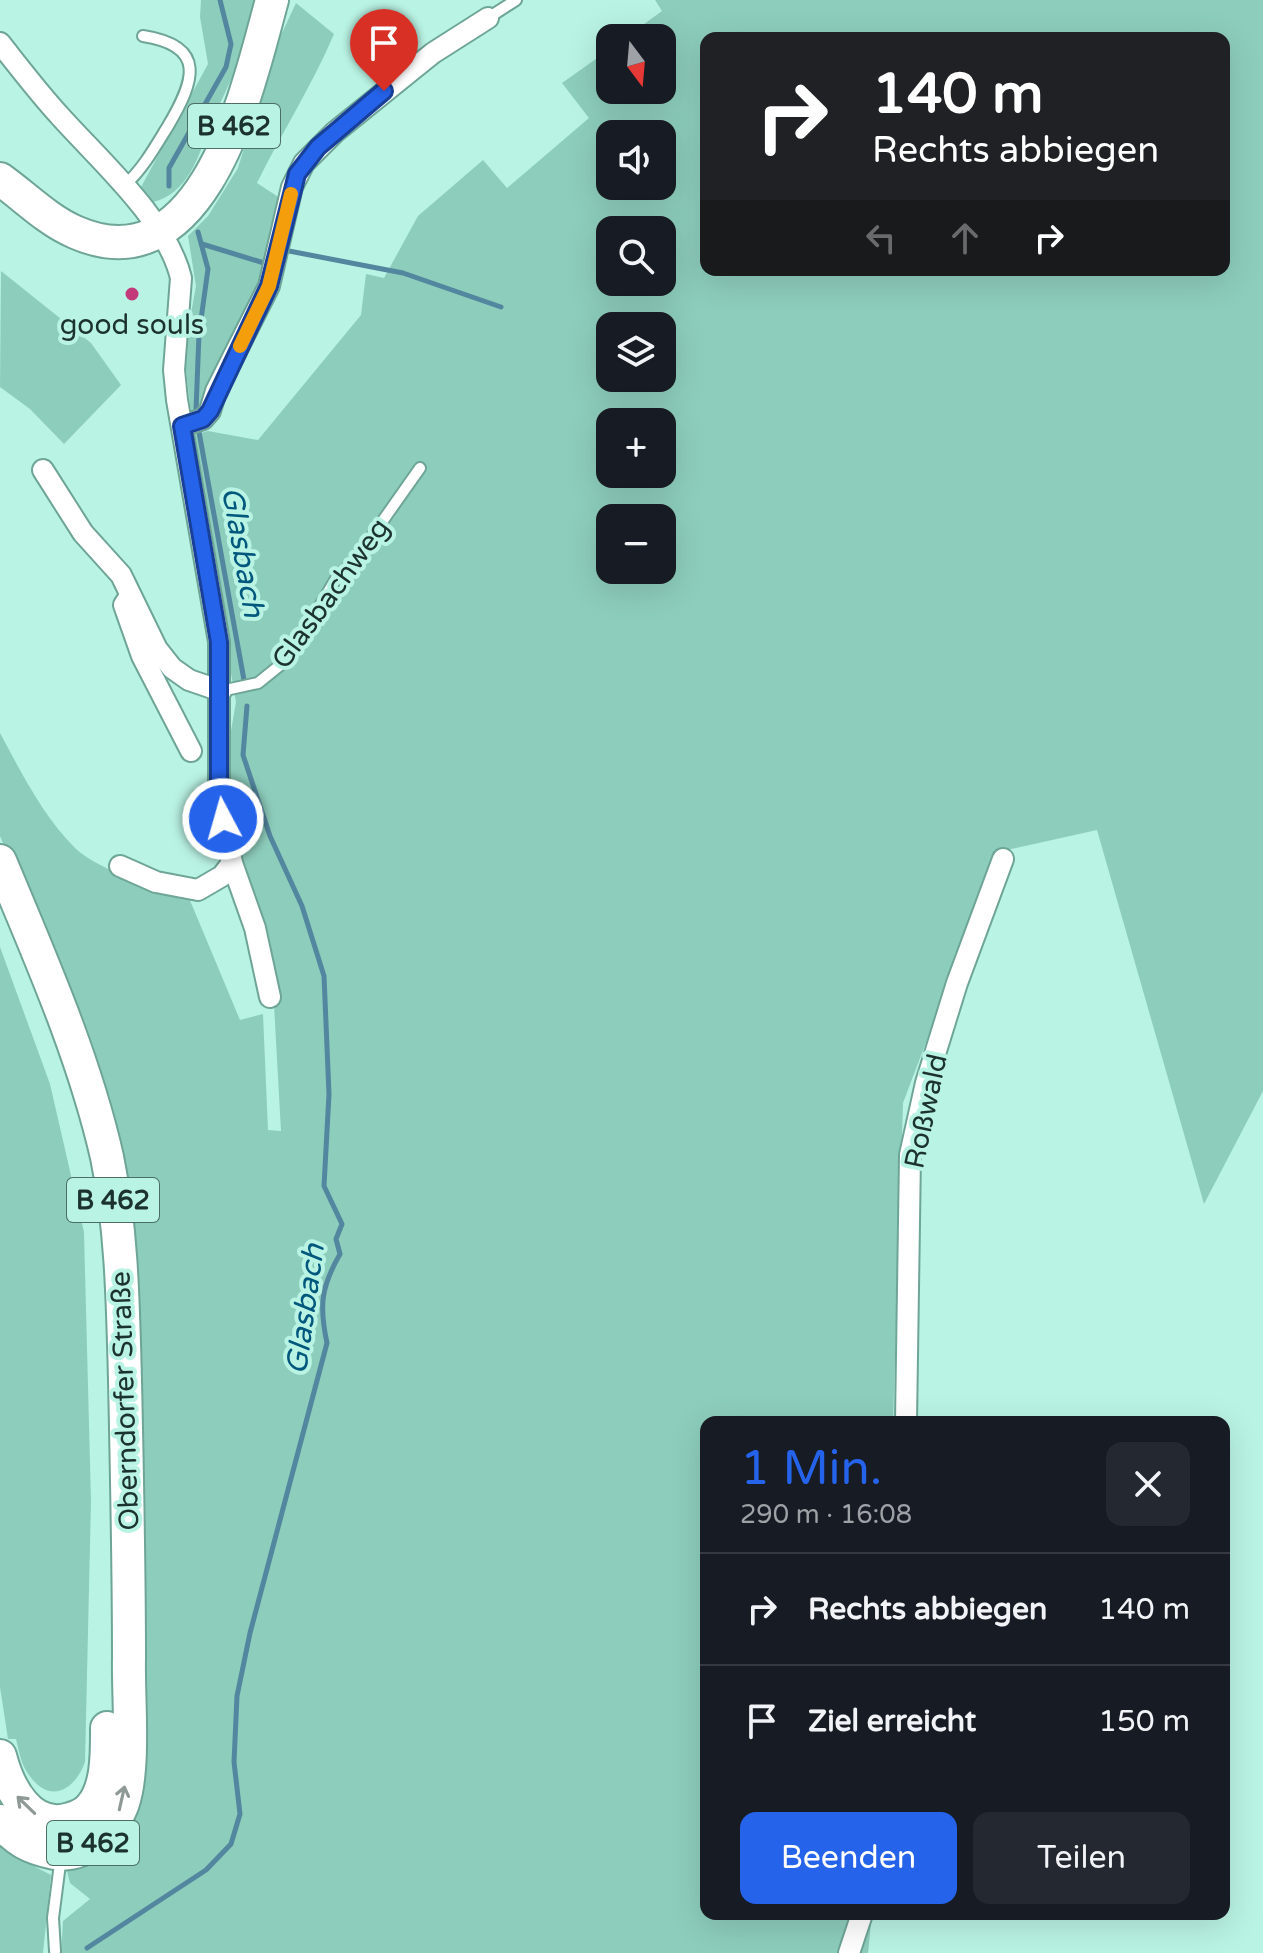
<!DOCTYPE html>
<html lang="de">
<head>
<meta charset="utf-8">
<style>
  body { margin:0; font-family:"Varela Round",sans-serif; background:#242831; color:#f1f3f6; height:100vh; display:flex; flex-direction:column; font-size:30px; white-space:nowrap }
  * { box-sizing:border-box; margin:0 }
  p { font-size:26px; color:#9ea1a6 }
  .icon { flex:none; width:44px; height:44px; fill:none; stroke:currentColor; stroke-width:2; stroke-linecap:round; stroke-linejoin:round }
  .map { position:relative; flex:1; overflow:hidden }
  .panel { position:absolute; left:700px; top:1416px; width:530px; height:504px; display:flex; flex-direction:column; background:#171b24; border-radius:16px; box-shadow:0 8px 32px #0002 }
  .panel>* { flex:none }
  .guide { position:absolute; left:700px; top:32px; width:530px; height:244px; border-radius:16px; box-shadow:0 8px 32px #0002; background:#202124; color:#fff; overflow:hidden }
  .needle { width:52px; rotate:164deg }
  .tools { position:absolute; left:596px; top:24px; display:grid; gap:16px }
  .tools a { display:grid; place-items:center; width:80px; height:80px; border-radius:16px; background:#171b24; box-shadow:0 8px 32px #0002; font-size:40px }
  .pin { position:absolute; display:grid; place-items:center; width:68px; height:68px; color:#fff; margin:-82px -34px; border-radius:50% 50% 50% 0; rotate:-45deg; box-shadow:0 0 8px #0007 }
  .pin .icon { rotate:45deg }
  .me { position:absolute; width:88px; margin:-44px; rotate:354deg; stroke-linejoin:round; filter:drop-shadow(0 0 6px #0008) }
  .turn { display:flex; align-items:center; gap:28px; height:168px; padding:0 40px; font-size:36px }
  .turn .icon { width:104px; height:104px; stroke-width:2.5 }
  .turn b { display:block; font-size:56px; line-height:68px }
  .lanes { display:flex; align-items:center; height:76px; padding:0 40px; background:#0003; justify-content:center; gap:40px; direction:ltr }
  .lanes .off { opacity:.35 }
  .round { display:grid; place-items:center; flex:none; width:84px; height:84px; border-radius:16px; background:#242831 }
  .summary { display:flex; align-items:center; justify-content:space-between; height:136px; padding:0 40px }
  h1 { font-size:48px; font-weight:600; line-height:60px; color:#2563eb }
  .cta { display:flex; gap:16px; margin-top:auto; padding:16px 40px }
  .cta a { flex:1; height:92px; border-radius:16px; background:#2563eb; color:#fff; font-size:32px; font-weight:600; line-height:92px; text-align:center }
  .cta a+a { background:#242831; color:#f1f3f6 }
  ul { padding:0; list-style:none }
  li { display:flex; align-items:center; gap:24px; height:112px; padding:0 40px; border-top:2px solid #363941 }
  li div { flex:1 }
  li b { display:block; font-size:30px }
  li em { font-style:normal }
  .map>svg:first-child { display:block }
  .green { fill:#8dcdbc; fill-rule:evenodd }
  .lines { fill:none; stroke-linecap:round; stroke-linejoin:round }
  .stream { stroke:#53869f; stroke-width:5 }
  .service-casing { stroke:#6ea596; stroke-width:14 }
  .minor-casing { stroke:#6ea596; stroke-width:24 }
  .primary-casing { stroke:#6ea596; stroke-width:36 }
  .service { stroke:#fff; stroke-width:10 }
  .minor { stroke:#fff; stroke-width:20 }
  .primary { stroke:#fff; stroke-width:32 }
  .oneway { stroke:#8e9996 }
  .route-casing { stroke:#184099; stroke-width:20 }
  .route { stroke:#2563eb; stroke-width:14 }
  .slow { stroke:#f59e0b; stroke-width:14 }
  .poi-dot { fill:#c23a79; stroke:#b9f3e3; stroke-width:3 }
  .labels { text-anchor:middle; stroke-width:8; stroke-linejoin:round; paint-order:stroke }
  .shield { fill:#b9f3e3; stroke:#4b6d64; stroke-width:2 }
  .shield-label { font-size:26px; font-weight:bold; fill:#1c332d }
  .poi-label { font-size:28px; fill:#1c332d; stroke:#b9f3e3 }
  .street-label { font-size:28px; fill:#1c332d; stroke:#b9f3e3 }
  .water-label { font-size:30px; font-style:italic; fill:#02577c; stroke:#b9f3e3 }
</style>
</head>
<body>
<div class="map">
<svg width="1263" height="1953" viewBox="0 0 1263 1953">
  <rect width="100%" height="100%" fill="#b9f3e3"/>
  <g class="green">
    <path d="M201,0h59l-20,60 -27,59 -4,-1 -3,8 3,3c-11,29 -22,65 -56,73l-12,-15 67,-123 -8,-47z"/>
    <path d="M655,0h608v1091l-59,113 -107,-374 -99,22 -95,251 -10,319h-187v492h166l-4,39h-807l2,-32 27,-22 -20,-16 -3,-12 3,-6c33,-8 58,-24 66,-59l-2,-480 -82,-364 -52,-126v-103c21,39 43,83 75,115 24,23 82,40 114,50l51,122 23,-6 5,116 13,1 -9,-162 -36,-123 -7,-39 -4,-41 11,-64 -46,-266 18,-5 50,9 103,-125 5,-41 18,4 34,-62 65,-56 24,28 82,-70 -27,-35 48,-34v41h52v-52h-37l37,-27zM706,38h518v232h-518zM610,134h52v52h-52zM610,230h52v52h-52zM610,326h52v52h-52zM610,422h52v52h-52zM610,518h52v52h-52z"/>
    <path d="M296,3l38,31c-22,52 -52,98 -77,149l26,17 -19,83 -59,123 -14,7 -7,-61 12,-66 -8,-50 20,-20 30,-48 36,-118z"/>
    <polygon points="1,271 91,343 121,385 64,444 30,409 0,387"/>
    <path d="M0,947l50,137 34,148 7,269 -6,261c-10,28 -35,43 -56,13 -8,-10 -10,-24 -13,-36h-8l-8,-52z"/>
    <polygon points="0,1843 22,1860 51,1875 43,1953 0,1953"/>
  </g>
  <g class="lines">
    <g class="stream">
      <polyline points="169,186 169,168 226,67 231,44 220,0"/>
      <polyline points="202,244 264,263"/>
      <polyline points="289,251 403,273 501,307"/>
      <polyline points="196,410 199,334 208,269 198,232"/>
      <polyline points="199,432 244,680"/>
      <path d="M87,1948l119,-78 25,-26 9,-30 -6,-52 3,-66 13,-63 77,-290c-8,-37 -6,-56 13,-89l-4,-15 6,-15 -18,-38 5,-92 -5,-118 -22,-70 -32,-70 -27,-81 4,-49"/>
    </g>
    <g class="service-casing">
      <g id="service">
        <polyline points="488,18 516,0"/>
        <path d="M124,186c19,-17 31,-39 44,-60 26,-44 40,-80 -25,-90"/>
        <polyline points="221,691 258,683 289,658 337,577 353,563 420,468"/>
        <polyline points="55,1951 53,1918 61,1856"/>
      </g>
    </g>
    <g class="minor-casing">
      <g id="minor">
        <path d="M0,43c19,24 38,49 59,72 40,45 108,104 122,163l-7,92 3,30 42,242v155l13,66 23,65 15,69"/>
        <polyline points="182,426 203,419 210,411 216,391 269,286 292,187 304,163 335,132 433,53 488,18"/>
        <polyline points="43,470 83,533 121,575 157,649 172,668 189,680 221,691"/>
        <polyline points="130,596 124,605 142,656 191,751"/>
        <polyline points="120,866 156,882 198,890 222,876 232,863"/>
        <polyline points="906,1422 910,1155 926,1083 957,983 1003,859"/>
        <polyline points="849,1953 862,1914"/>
      </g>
    </g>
    <g class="primary-casing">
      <g id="primary">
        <path d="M0,179c24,17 47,41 75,53 131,58 174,-149 197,-232"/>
        <path d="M0,861c40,96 84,195 107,296 15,73 16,149 18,223 2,93 4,185 4,278 -1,39 6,109 -6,145 -9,26 -37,55 -68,50 -25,-5 -40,-13 -55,-32"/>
        <path d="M0,1756c8,31 30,76 70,63 8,-2 15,-5 21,-12 17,-20 16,-54 16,-79"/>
      </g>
    </g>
    <use href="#service" class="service"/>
    <use href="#minor" class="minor"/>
    <use href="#primary" class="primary"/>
  </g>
  <defs><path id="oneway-shaft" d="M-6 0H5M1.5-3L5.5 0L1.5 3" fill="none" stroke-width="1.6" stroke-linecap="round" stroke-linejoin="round" transform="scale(2)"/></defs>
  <g class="oneway">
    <use href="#oneway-shaft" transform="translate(122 1798) rotate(-77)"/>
    <use href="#oneway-shaft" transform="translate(26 1805) rotate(-136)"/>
  </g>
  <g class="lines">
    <g class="route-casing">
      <polyline id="route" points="223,819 219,797 219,642 182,426 203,419 210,411 269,286 297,174 318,147 384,91"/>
    </g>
    <use href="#route" class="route"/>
    <polyline class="slow" points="240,346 269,286 291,194"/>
  </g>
  <circle class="poi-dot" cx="132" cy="294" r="8"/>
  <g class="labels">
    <g class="shield">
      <rect x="188" y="104" width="92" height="44" rx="6"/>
      <rect x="67" y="1178" width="92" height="44" rx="6"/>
      <rect x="47" y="1821" width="92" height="44" rx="6"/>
    </g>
    <g class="shield-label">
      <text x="234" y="135">B 462</text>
      <text x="113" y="1209">B 462</text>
      <text x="93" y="1852">B 462</text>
    </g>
    <g class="poi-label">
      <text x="132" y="334">good souls</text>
    </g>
    <g class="street-label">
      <text transform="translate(330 593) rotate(-54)" y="10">Glasbachweg</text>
      <text transform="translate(925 1111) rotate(-78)" y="10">Roßwald</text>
      <text transform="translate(124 1401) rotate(-92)" y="10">Oberndorfer Straße</text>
    </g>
    <g class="water-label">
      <text transform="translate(243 552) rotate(80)" y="10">Glasbach</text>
      <text transform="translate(305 1309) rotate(-82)" y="10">Glasbach</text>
    </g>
  </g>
</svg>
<div class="tools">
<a><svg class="needle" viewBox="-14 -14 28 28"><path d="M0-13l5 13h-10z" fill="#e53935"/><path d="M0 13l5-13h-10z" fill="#9ea1a6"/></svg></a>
<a><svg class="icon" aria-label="sound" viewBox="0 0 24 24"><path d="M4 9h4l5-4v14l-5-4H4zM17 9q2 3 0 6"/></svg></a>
<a><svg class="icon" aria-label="search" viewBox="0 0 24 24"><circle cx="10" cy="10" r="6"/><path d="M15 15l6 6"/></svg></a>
<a><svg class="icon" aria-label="layers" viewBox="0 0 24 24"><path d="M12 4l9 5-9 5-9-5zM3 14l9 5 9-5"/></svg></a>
<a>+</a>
<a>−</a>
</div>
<div class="pin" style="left:384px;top:91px;background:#d93025"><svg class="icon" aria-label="arrive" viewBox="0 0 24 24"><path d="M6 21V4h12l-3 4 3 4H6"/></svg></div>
<svg class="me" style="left:223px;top:819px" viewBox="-20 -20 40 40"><circle r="17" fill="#2563eb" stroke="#fff" stroke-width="3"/><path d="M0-11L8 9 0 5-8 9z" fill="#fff"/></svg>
<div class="guide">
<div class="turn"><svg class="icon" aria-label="right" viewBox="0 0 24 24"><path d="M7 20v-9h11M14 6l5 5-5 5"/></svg><div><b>140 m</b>Rechts abbiegen</div></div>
<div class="lanes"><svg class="icon off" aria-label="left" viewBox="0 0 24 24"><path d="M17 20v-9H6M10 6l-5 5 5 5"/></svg><svg class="icon off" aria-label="ahead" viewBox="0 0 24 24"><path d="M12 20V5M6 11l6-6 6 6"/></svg><svg class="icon" aria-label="right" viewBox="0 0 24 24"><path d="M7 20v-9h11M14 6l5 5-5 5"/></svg></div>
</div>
<section class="panel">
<div class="summary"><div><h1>1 Min.</h1><p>290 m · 16:08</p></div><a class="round"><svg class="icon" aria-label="close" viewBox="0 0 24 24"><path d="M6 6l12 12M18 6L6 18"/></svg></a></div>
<ul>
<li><svg class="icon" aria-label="right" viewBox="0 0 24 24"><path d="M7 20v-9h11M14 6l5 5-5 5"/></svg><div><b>Rechts abbiegen</b></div><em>140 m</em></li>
<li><svg class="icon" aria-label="arrive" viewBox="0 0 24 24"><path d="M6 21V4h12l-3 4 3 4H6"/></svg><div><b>Ziel erreicht</b></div><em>150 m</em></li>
</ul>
<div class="cta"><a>Beenden</a><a>Teilen</a></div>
</section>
</div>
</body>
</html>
